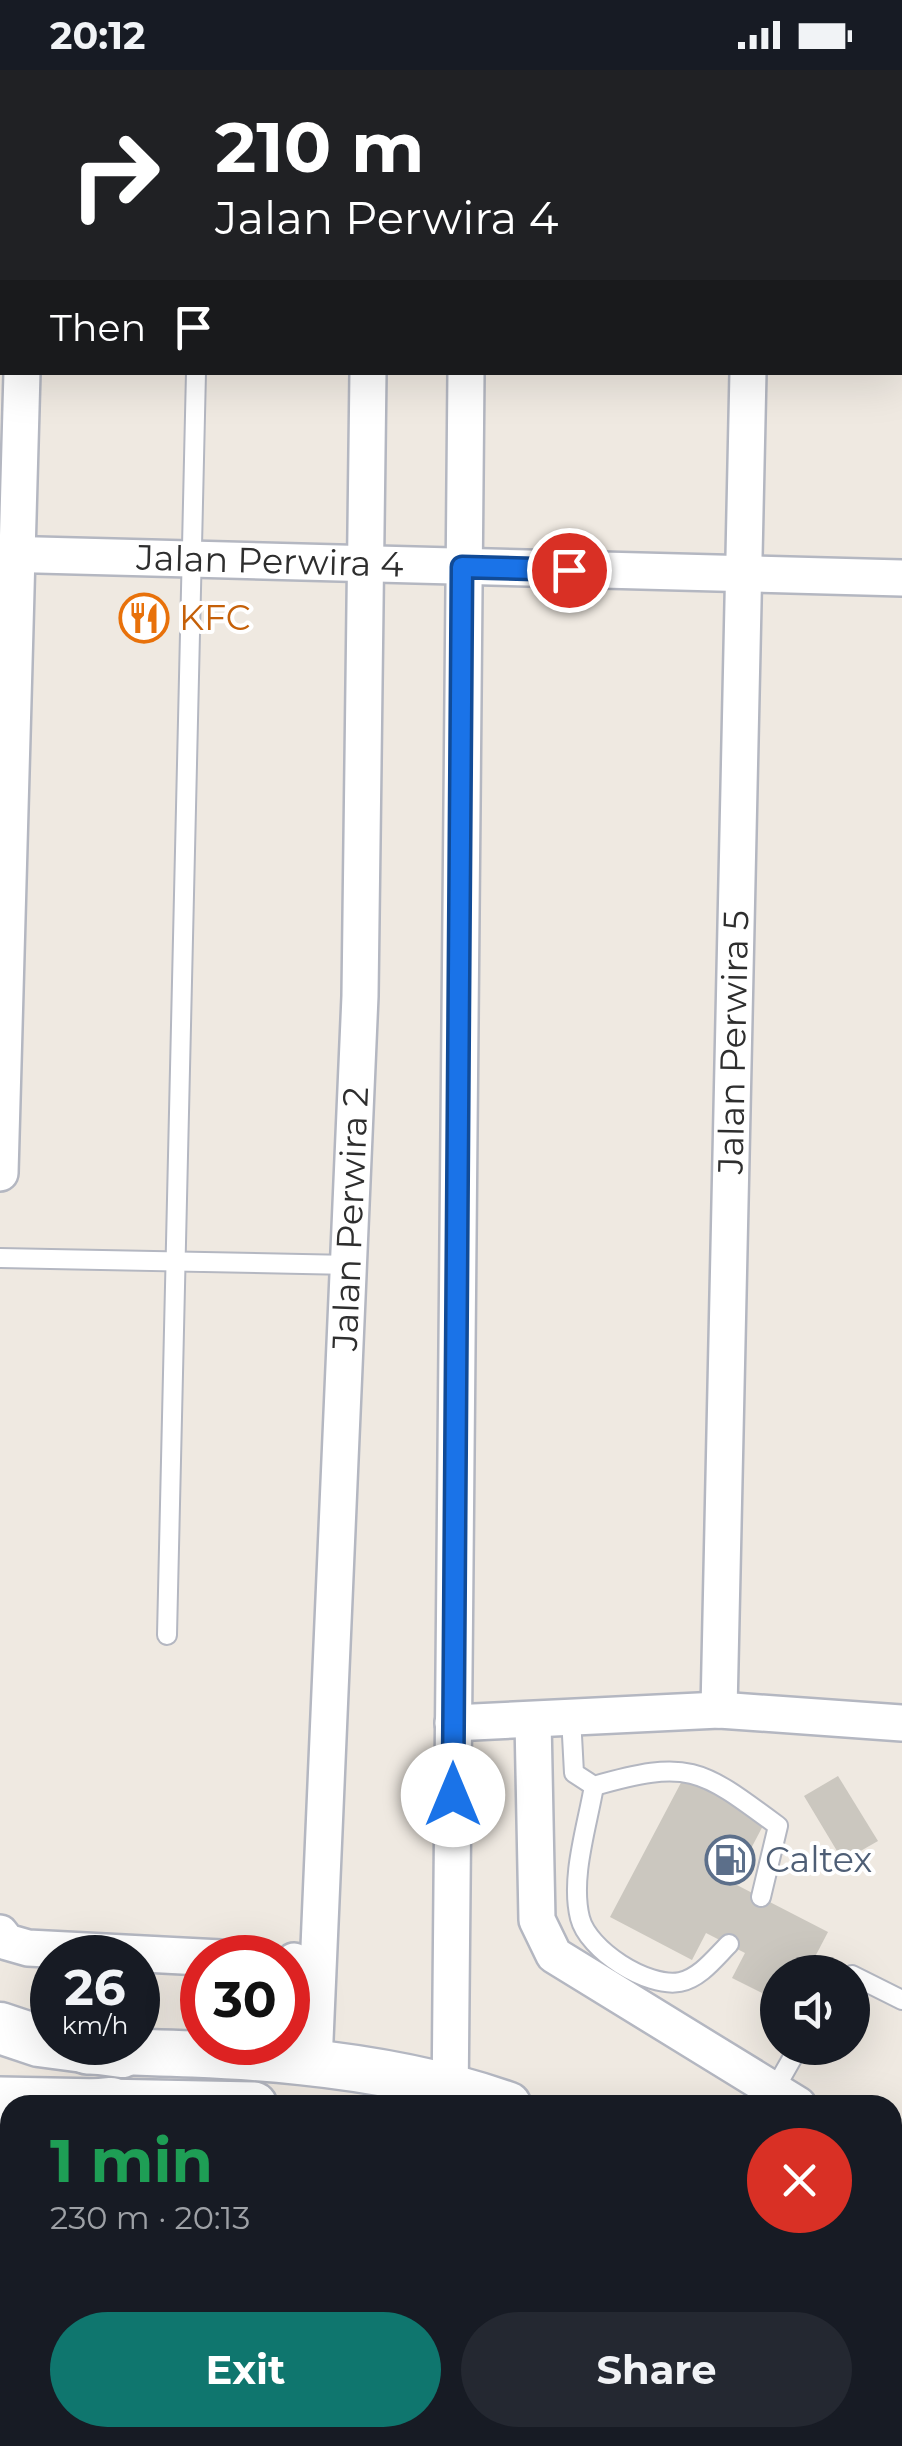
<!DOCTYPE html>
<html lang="en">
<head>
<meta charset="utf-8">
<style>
  body { margin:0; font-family:Montserrat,sans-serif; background:#242831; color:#f1f3f6; height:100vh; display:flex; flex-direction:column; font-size:38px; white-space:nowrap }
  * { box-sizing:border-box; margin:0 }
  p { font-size:32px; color:#9ea1a6 }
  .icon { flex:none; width:55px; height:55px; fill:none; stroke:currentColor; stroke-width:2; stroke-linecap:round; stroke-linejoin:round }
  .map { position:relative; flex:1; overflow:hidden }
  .panel { position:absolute; left:0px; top:2025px; width:902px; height:352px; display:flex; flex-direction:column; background:#171b24; border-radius:30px 30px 0 0; box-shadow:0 10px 40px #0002 }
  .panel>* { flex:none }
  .guide { position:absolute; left:0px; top:0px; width:902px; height:305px; box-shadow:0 10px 40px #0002; background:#202124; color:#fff; overflow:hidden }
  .controls { position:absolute; left:760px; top:1885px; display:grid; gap:20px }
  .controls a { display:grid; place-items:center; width:110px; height:110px; border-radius:50%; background:#171b24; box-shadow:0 10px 40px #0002; font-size:50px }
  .speed { position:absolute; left:30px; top:1865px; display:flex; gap:20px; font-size:50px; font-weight:700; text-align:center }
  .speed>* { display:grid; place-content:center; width:130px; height:130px; border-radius:50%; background:#171b24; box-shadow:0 10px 40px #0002; line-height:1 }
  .speed small { font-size:25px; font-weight:400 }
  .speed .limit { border:15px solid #d22; background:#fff; color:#111 }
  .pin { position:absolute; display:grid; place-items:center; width:85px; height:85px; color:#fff; margin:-42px; border:5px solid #fff; border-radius:50%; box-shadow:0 2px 10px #0007 }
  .me { position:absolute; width:110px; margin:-55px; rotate:0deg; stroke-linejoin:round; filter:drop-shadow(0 0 8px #0008) }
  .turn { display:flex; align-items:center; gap:35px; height:210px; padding:0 50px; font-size:45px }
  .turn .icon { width:130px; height:130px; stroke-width:2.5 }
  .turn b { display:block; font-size:70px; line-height:85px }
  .then { display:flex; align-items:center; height:95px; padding:0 50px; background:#0003; gap:20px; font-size:38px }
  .round { display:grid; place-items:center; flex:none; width:105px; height:105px; border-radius:52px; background:#242831 }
  .summary { display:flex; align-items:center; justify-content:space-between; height:170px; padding:0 50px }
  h1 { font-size:60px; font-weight:700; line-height:75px; color:#1e9e55 }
  .action { display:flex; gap:20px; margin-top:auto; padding:20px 50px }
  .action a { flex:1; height:115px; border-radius:60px; background:#0f766e; color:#fff; font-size:40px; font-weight:700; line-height:115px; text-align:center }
  .action a+a { background:#242831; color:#f1f3f6 }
  .status { display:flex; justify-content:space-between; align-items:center; height:70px; padding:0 50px; background:#171b24; direction:ltr }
  .status svg { height:28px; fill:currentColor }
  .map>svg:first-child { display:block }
  .building { fill:#cbc7bf }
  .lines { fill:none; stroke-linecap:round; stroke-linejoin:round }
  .service-casing { stroke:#b4b7c1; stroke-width:22 }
  .minor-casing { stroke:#b4b7c1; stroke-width:40 }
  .tertiary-casing { stroke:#b4b7c1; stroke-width:50 }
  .secondary-casing { stroke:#b4b7c1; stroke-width:55 }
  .service { stroke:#fff; stroke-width:18 }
  .minor { stroke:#fff; stroke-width:35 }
  .tertiary { stroke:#fff; stroke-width:45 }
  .secondary { stroke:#fff; stroke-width:50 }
  .route-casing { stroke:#114b97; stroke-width:25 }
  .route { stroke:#1a73e8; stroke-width:18 }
  .labels { text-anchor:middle; stroke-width:8; stroke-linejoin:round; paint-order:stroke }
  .street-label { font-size:35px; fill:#2e2e2e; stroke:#fff }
  .food-label { font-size:35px; fill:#c56008; stroke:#fff; text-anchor:start }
  .service-label { font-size:35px; fill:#4e5e75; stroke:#fff; text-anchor:start }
</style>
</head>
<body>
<div class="status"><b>20:12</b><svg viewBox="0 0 49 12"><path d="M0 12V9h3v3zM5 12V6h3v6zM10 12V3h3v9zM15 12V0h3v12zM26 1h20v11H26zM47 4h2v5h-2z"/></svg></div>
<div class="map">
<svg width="902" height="2376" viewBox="0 0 902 2376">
  <rect width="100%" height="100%" fill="#efe9e1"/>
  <g class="building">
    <polygon points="838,1706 878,1771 843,1791 804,1726"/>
    <polygon points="684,1707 766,1750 733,1813 828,1862 807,1902 778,1902 778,1931 732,1908 745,1883 706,1863 692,1890 610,1847"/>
    <polygon points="33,2368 322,2368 321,2376 33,2376"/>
    <polygon points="613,2368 727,2368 733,2370 730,2376 630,2376"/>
  </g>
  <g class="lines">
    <g class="service-casing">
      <g id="service">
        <polyline points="202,2 202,0"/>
        <polyline points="0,1188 351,1195"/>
        <polyline points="167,1565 196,302"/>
        <path d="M571,1647l3,56 20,13c95,-27 106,-18 184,40l-17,71"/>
        <path d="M594,1716c-7,41 -24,92 -14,132 8,32 67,70 100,64 20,-4 35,-24 49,-38"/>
        <polyline points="852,1905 902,1930"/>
        <polyline points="773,2022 798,1978"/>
        <polyline points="0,2171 10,2157"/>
        <polyline points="355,2368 355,2376"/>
        <polyline points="495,2368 507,2376"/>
        <polyline points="759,2376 763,2368"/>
        <polyline points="843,2376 847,2368"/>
      </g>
    </g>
    <g class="minor-casing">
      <g id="minor">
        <polyline points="30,2 30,0"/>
        <polyline points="374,2 374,0"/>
        <polyline points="471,2 471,0"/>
        <polyline points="749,2 749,0"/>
        <path id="s1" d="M0,484l902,24"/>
        <polyline points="0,1103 22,302"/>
        <path id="s2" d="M719,1640l29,-1338"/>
        <polyline points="533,1650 537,1850 554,1885 798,2035"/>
        <polyline points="453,1653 719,1640 902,1653"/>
        <polyline points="0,1863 7,1872 28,1878 221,1888"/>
        <polyline points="292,1971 294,1891"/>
        <path id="s3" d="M314,1993l46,-1067 8,-624"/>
        <polyline points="450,2035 466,302"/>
        <polyline points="892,2084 902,2089"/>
        <polyline points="886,2368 902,2376"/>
      </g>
    </g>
    <g class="tertiary-casing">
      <g id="tertiary">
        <path d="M87,1981c141,3 287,7 421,54"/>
        <polyline points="0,2030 254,2035"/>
        <polyline points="892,2227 902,2232"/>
      </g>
    </g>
    <g class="secondary-casing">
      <g id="secondary">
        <polyline points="0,1958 39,1971 122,1982"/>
        <polyline points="91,2035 111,2033"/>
        <polyline points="0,2045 10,2044"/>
      </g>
    </g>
    <use href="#service" class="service"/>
    <use href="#minor" class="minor"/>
    <use href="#tertiary" class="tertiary"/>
    <use href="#secondary" class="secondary"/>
  </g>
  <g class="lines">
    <g class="route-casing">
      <polyline id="route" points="453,1725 462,497 569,500"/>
    </g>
    <use href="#route" class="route"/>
  </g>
  <defs>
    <g id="restaurant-ring" transform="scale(2.5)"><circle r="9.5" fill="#fff" stroke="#e8710a" stroke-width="1.5"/><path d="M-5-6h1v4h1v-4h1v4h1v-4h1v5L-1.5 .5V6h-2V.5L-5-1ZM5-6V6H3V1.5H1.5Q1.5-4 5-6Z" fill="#e8710a"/></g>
    <g id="fuel-ring" transform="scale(2.5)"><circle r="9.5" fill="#fff" stroke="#5c6f8a" stroke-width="1.5"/><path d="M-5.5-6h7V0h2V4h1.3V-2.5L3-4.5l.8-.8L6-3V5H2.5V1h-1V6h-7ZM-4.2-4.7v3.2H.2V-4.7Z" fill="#5c6f8a"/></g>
  </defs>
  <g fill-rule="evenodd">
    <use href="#restaurant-ring" x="144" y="548"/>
    <use href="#fuel-ring" x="730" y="1790"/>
  </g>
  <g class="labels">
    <g class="street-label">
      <text dy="12" stroke="none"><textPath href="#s1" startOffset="270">Jalan Perwira 4</textPath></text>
      <text dy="12" stroke="none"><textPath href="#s2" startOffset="668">Jalan Perwira 5</textPath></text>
      <text dy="12" stroke="none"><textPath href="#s3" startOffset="845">Jalan Perwira 2</textPath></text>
    </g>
    <g class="food-label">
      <text x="179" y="560">KFC</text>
    </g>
    <g class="service-label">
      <text x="765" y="1802">Caltex</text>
    </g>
  </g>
</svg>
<div class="controls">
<a><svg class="icon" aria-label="sound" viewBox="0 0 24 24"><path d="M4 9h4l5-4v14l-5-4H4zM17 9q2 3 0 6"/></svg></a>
</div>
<div class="speed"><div>26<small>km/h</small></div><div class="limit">30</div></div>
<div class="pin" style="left:569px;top:500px;background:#d93025"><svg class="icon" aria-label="arrive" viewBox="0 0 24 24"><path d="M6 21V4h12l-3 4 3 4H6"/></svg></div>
<svg class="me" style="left:453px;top:1725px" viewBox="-20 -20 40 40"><circle r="19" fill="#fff"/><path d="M0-13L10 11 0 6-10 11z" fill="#1a73e8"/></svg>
<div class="guide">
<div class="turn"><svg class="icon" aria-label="right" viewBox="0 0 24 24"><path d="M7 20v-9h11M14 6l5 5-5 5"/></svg><div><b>210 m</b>Jalan Perwira 4</div></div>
<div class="then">Then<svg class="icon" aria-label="arrive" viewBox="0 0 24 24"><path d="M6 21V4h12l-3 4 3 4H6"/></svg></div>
</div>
<section class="panel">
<div class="summary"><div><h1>1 min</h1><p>230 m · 20:13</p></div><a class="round" style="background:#d93025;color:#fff"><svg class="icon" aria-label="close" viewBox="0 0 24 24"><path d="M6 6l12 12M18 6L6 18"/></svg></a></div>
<div class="action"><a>Exit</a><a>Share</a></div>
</section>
</div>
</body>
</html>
